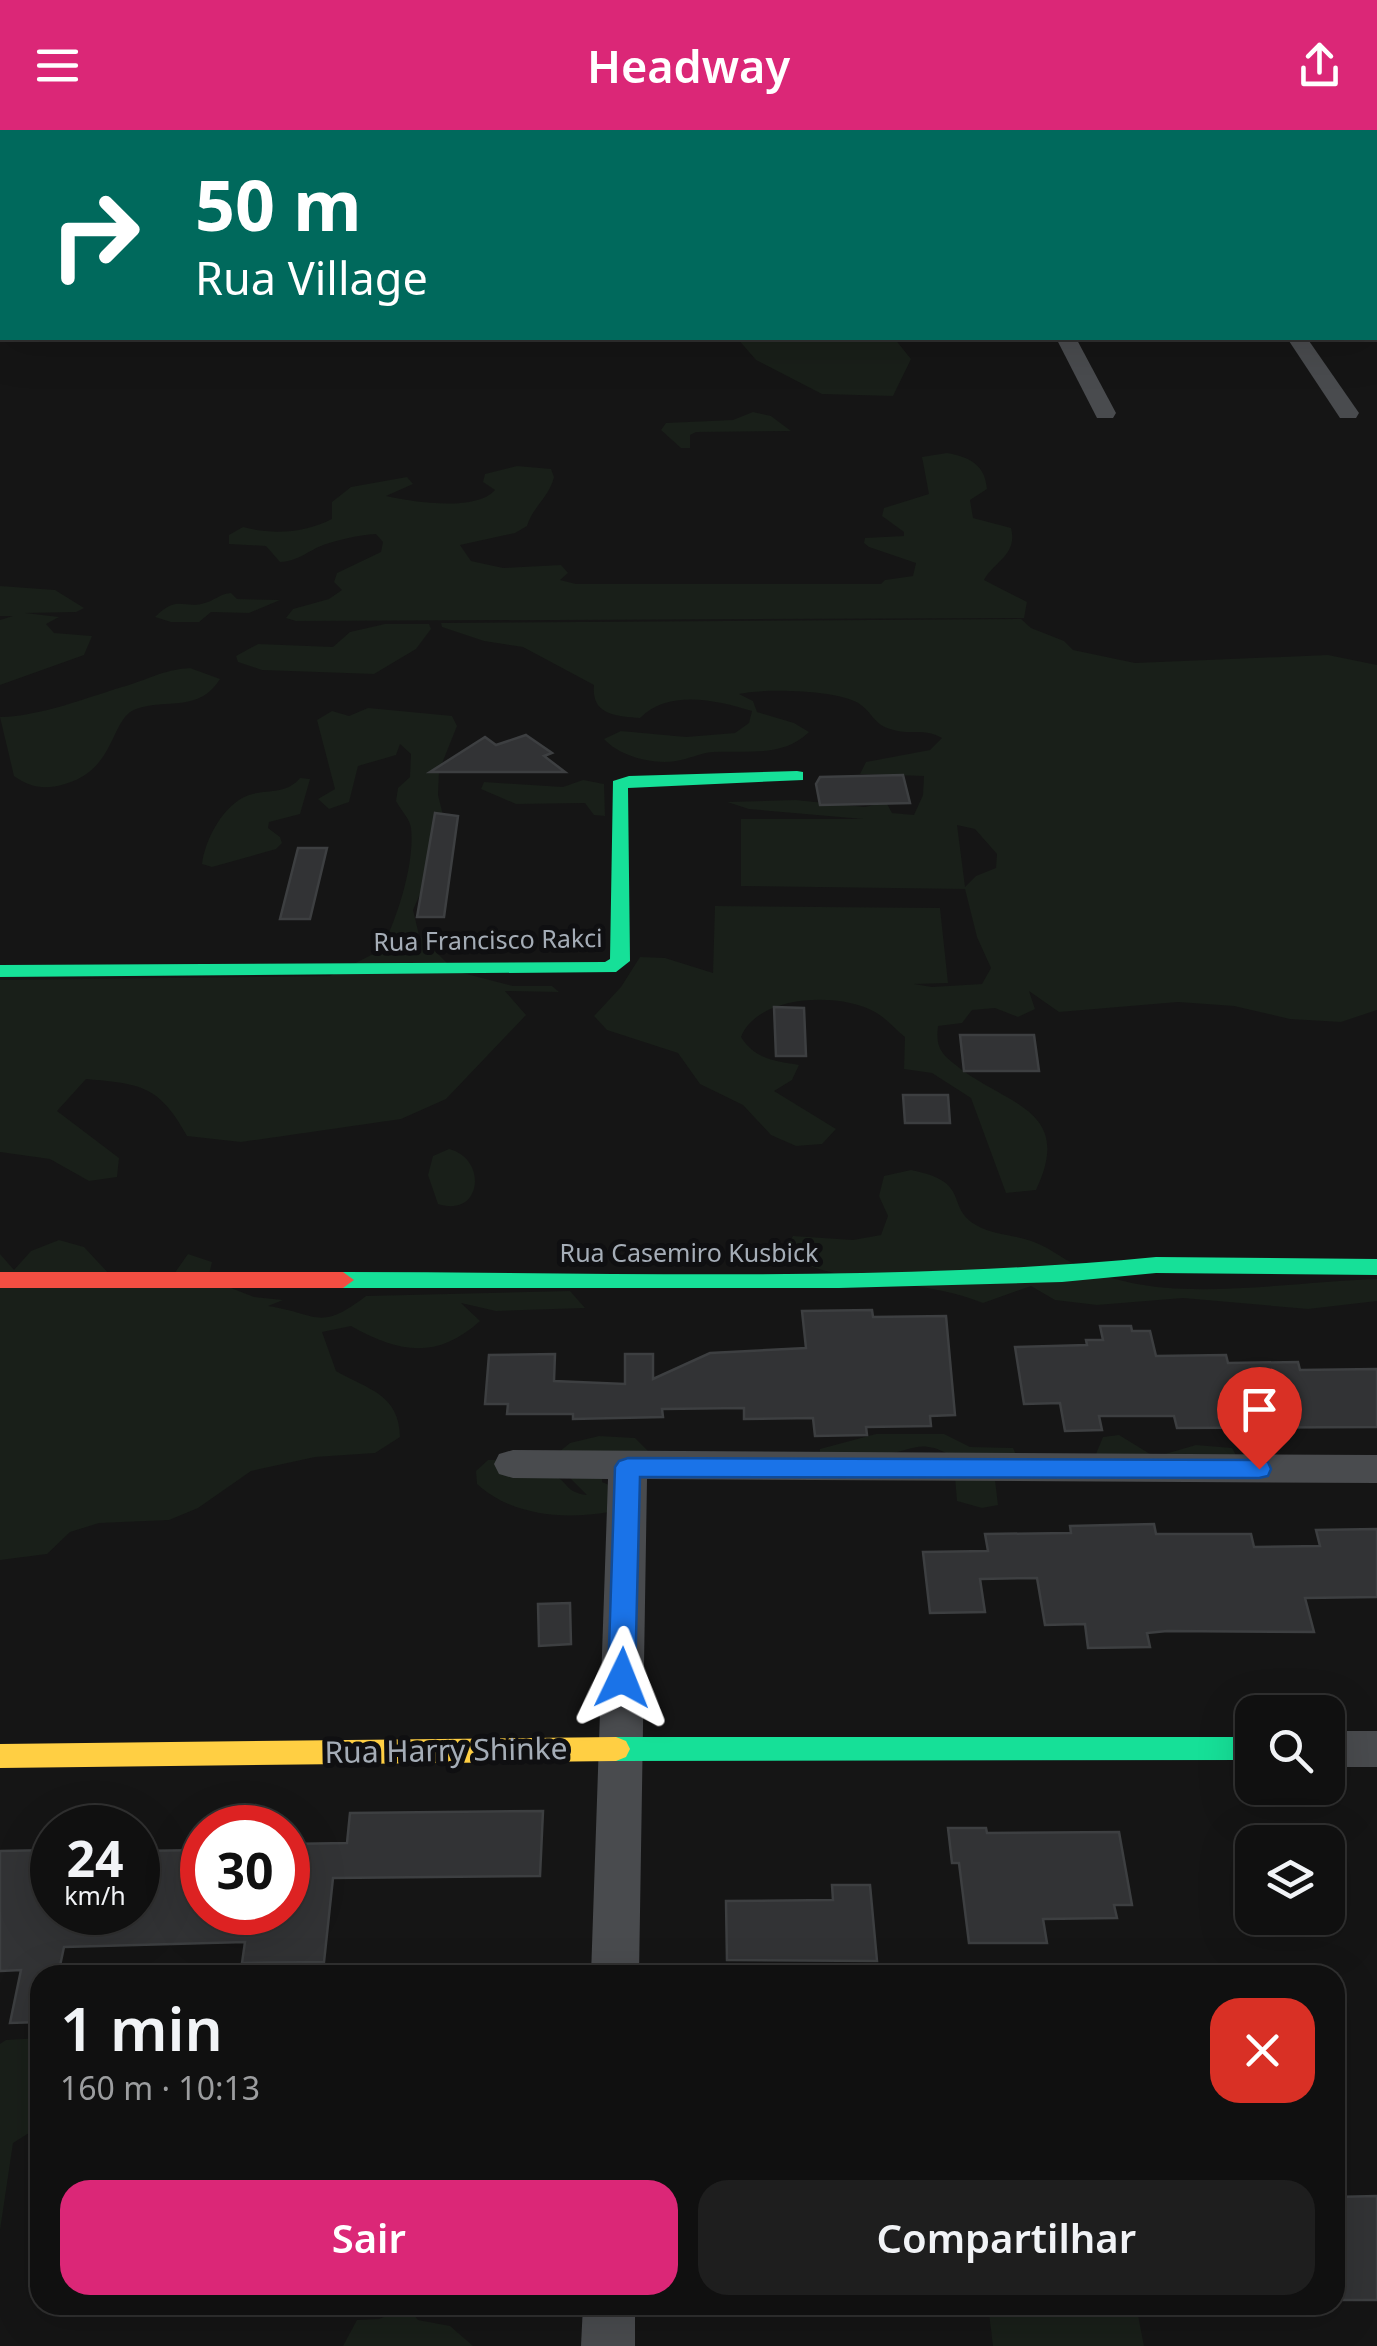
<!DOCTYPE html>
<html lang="pt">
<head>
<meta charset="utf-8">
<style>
  body { margin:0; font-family:"Noto Sans",sans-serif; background:#1e1e1e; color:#f1f3f6; height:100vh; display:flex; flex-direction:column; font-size:38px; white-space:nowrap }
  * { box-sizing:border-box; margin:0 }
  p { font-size:32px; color:#9c9d9f }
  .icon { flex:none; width:55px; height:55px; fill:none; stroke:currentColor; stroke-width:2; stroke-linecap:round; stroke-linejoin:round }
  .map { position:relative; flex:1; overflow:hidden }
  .drawer { position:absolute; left:30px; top:1835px; width:1315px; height:350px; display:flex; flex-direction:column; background:#101010; border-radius:30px; box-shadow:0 10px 40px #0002,0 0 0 2px #303030 }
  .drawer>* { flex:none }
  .hud { position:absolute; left:0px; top:0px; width:1378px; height:210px; box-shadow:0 10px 40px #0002,0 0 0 2px #303030; background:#00695c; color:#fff; overflow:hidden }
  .buttons { position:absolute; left:1235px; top:1565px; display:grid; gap:20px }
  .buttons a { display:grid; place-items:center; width:110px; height:110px; border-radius:20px; background:#101010; box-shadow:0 10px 40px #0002,0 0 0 2px #303030; font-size:50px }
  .speed { position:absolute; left:30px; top:1675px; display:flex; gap:20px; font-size:50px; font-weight:700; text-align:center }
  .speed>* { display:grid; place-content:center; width:130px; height:130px; border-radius:50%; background:#101010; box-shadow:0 10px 40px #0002,0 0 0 2px #303030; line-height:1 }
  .speed small { font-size:25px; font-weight:400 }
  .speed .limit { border:15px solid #d22; background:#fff; color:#111 }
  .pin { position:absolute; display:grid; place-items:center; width:85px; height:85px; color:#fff; margin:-102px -42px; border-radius:50% 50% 50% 0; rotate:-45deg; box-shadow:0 0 10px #0007 }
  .pin .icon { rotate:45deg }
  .me { position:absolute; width:110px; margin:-55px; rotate:2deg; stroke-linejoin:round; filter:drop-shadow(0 0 8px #0008) }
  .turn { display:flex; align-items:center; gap:35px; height:210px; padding:0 30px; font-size:45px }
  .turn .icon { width:130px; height:130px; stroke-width:2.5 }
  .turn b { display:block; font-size:70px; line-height:85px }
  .round { display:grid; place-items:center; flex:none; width:105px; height:105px; border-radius:30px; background:#1e1e1e }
  .headline { display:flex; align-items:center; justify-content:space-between; height:170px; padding:0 30px }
  h1 { font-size:60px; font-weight:600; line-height:75px }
  .primary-button { display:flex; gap:20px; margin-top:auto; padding:20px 30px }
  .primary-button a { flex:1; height:115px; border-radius:30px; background:#db2777; color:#fff; font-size:40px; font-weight:600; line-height:115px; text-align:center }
  .primary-button a+a { background:#1e1e1e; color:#f1f3f6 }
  header { display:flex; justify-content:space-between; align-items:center; height:130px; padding:0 30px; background:#db2777; color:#fff; font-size:45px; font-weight:600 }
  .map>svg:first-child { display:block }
  .green { fill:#191f19; fill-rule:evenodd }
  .building { fill:#323335; stroke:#3d3f41; stroke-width:2.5 }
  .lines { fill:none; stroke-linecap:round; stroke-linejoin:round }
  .street { fill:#494b4e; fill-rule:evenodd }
  .fast { fill:#16e098; fill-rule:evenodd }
  .slow { fill:#ffcf43; fill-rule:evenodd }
  .jam { fill:#f24e42; fill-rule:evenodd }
  .route { fill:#1a73e8; stroke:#114b97; stroke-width:2.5 }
  .labels { text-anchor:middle; stroke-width:10; stroke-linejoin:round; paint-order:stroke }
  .street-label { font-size:25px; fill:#a5adb7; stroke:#0f0f11 }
  .near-street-label { font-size:30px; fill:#a5adb7; stroke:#0f0f11 }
</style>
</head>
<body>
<header><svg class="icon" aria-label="menu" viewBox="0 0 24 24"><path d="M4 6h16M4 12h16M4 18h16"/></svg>Headway<svg class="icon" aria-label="share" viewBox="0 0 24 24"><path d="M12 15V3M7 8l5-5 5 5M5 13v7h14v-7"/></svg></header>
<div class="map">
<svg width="1377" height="2216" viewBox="0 0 1377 2216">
  <rect width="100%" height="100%" fill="#151515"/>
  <g class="green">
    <polygon points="737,208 894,208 911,229 893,266 822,264 756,230"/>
    <polygon points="753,282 771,286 791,301 696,302 690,305 690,318 681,318 661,300 666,293 733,290"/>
    <path d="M947,323c23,4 38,12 40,36l-17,11 3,18 38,10c7,27 -17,33 -27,52l43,22 -3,16 -728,3 -10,-3 7,-9 36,-10 13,-9 -8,-8 3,-9 44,-21 2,-10 -7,-8c-17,1 -34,5 -50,10 -18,6 -26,17 -46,18l-14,-16 -37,-2v-9l14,-8c29,8 62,6 89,-8v-17l19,-15 56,-10 6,7 -27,12c27,6 90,16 109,-6l-12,-8 2,-8 32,-8 34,3 3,8c-5,21 -21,29 -27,49l-12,7 -55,12 11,16 32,7 58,-3 7,8 -8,7 16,4h305l4,-4 28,-4 3,-13 -47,-16 -5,-4 1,-5 39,-2v-4l-22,-16 2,-8 45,-14 -7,-37z"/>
    <polygon points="0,456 55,460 84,478 76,482 25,483 59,487 46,494 54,503 92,506 84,525 0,555 0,490 13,486 0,486"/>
    <path d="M231,463l6,6 43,1 -31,13 -38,-1 -12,10h-28l-16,-5c24,-24 29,-6 53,-15 10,-4 12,-8 23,-9z"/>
    <path d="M1021,489l10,9 33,13 9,9 62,13 193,-8 49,10v345l-36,12 -51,-3 -56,-13 -56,-4 -119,10 -30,-21 6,18 -17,8 -23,-9 -23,2 -10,13 -24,3c-3,25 6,30 24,44 50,36 111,42 74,120l-30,3 -35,-95 -39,-25 -28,-4 1,-32c-9,-7 -19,-19 -30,-25 -35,-20 -117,-18 -134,25 14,22 33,24 58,28l-7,15 -18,11 62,38 -14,15 -26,2 -25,-11 -28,-30 -43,-21 -22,-31 -71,-23 -13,-14 27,-29 19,-30 25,1 48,15 2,-67 225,2 8,75 -34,1 18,3 50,-3 9,-16 -14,-31 -12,-48 -224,-3v-67h122l-114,-10 -22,-7 68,-2 70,7 21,-5 6,11 22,2 9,-20 1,-19 -64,-2 6,-12 64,-12 12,-12c-19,-11 -32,-2 -52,-9 -16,-5 -17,-15 -29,-24 -18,-15 -99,-17 -122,-11l14,7 4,11 37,11 15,9c-27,26 -61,18 -96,20 -13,1 -24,7 -37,9 -23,4 -57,-5 -72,-22l17,-8 65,6 49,-4 14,-10 3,-12c-36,-11 -83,-22 -112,7 -24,-2 -49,-3 -46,-33l-71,-38 -39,-6 -42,-14 -1,-4zM957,695l18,4 22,25 -1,14 -20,8 -11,11z"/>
    <polygon points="385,494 429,494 431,499 416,519 374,544 262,540 238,532 236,526 258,514 333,517 350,502"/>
    <path d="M190,538l30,11c-21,34 -53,19 -84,30 -26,9 -19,60 -71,75 -20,6 -34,4 -51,-8l-14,-59c41,-1 83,-18 122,-30 26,-7 39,-17 68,-19z"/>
    <path d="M368,578l84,8 5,10 -18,45 -1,24 6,24 -13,50 -18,41 6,25 36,36 58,15h39l7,6 -54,-1 21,24 -80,84 -45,20 -160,23 -54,-6c-28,-51 -46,-52 -101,-57l-29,32 62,47 -2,19 -28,4 -39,-22 -50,-7v-172l330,-4 51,-26c16,-31 34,-86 30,-122 -1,-9 -11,-19 -15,-27l2,-13 12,-11 1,-23 -11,-10 -4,11 -38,11 -9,36 -20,7 -11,-10 17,-10 -18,-69 15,-9 17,5z"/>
    <path d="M300,648l10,1 -10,35 -31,8 -1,6 12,9 2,6 -6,6 -64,18 -10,-3c3,-24 21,-60 47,-69 18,-6 37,0 51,-17z"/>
    <polygon points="583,650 604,654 605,686 594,685 585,673 516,674 481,659 484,652 563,657"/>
    <path d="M449,1019c39,10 33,69 -11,55l-10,-29 5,-19z"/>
    <path d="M911,1040c62,12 33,36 65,55 16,10 41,10 58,17 16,6 26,15 40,22 16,9 40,15 58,19 70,15 173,-2 245,-4v22l-69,8 -125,-11 -86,7 -42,-5 -24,-14 -48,17c-64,-26 -141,-16 -201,-49l11,-18 60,4 28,-5 7,-19 -9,-20 5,-20z"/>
    <path d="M59,1110l25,7 28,30 62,-3 14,-20 24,8 -4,17 46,18 29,3 -15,6c51,8 51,26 98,-10l204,-5 15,17 -89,3 -35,-8 19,18c-43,39 -81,32 -129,5l-29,6 14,39c33,19 63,23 64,66l-25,16 -60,4 -64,14 -53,37 -29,12 -70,3 -29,9 -23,22 -47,6v-306l14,16 17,-19z"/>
    <path d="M876,1304h68l26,13 43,1 8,17 -26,15 3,25 -16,3 -25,-7 -3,-36 -6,-11c-29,-15 -35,-3 -62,0 -22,2 -44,1 -66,1v-6z"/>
    <polygon points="1119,1305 1150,1324 1165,1324 1196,1315 1232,1318 1239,1330 1096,1324 1103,1307"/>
    <path d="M599,1306l36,2 18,18 -51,14v12l14,6 -7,24c-45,8 -97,4 -132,-28l-1,-13 12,-11c19,0 49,4 65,14 17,10 12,18 34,21l-18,-18 -10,-25 11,-9z"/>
    <polygon points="40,1908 40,1996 13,2013 0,2100 0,1914 6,1910"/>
    <polygon points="988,2175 1136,2175 1144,2216 993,2216"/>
    <polygon points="400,2181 411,2182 418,2190 450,2196 473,2216 343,2216 357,2190 379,2189"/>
  </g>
  <g class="building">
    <polygon points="526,605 552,623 544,626 565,642 430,642 485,607 496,615"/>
    <polygon points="903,645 910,673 820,675 816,654 820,647"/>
    <polygon points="435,683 458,686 444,787 417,787"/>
    <polygon points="298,718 327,718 310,789 280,789"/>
    <polygon points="774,877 804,878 806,926 776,926"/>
    <polygon points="960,905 1034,905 1039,941 964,941"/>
    <polygon points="903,965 948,965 950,993 905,993"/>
    <polygon points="872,1180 873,1187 946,1186 955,1285 930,1286 931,1296 866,1297 867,1305 815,1306 813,1288 744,1289 744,1278 662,1279 663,1287 573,1289 573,1284 507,1284 508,1274 485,1274 489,1225 555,1224 554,1251 625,1254 625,1224 653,1224 653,1249 710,1223 806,1218 802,1181"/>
    <polygon points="1100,1196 1131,1196 1132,1201 1150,1201 1156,1226 1226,1225 1228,1233 1298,1232 1300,1240 1377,1239 1377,1297 1177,1298 1174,1286 1099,1286 1102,1300 1065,1301 1060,1273 1024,1274 1015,1217 1087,1215 1086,1210 1103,1210"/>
    <polygon points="1154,1394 1156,1404 1251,1404 1254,1417 1320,1416 1316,1400 1377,1399 1377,1467 1305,1468 1314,1502 1167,1501 1147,1503 1150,1517 1088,1518 1085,1494 1045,1495 1037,1448 980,1449 985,1482 930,1483 923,1422 988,1421 985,1404 1071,1403 1070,1396"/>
    <polygon points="570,1473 571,1514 539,1516 538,1474"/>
    <polygon points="543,1681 540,1746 333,1748 324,1832 242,1833 245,1812 64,1817 58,1845 40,1845 40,1892 10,1893 21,1840 0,1841 0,1721 52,1720 52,1782 138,1782 138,1721 202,1720 202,1782 288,1782 288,1714 347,1713 350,1683"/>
    <polygon points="948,1698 986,1698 987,1703 1119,1702 1132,1775 1114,1775 1117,1788 1043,1789 1047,1813 969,1813 959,1733 952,1733"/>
    <polygon points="832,1755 870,1755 877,1831 727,1830 726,1771 833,1770"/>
    <polygon points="1377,2066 1377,2170 1335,2170 1335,2067"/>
  </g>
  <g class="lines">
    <g class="street">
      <polygon points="308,0 441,0 307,2"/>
      <rect x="1375" y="147" width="2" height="12"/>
      <rect x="0" y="177" width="2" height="12"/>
      <polygon points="1056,208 1076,208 1116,283 1113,288 1097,288"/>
      <polygon points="1287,208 1307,208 1359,283 1356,288 1340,288"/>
      <polygon points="513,1320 1377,1325 1377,1353 647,1349 639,1845 591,1845 608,1349 513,1348 499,1344 494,1334 499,1324"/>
      <rect x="1328" y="1601" width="49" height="36"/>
      <polygon points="583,2175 635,2175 635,2216 581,2216"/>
    </g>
    <g class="fast">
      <polygon points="797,641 803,642 803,650 628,658 630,831 616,842 0,847 0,835 605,832 610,829 613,651 629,646"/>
      <path d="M1156,1127l221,2v16l-221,-2 -94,9 -223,6h-496l-11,-8 11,-8c270,0 544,11 813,-15z"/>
      <polygon points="616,1607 1252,1607 1252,1630 616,1631 606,1627 602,1619 606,1611"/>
    </g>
    <polygon class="slow" points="616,1607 626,1611 630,1619 626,1627 616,1631 0,1638 0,1614"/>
    <polygon class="jam" points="0,1142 343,1142 354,1150 343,1158 0,1158"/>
  </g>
  <polygon class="route" points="628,1328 1259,1330 1268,1332 1271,1339 1268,1346 1259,1348 640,1347 635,1548 631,1556 622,1560 612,1556 608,1548 615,1337 619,1331"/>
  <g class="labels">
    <g class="street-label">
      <text transform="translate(488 810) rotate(-1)" y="9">Rua Francisco Rakci</text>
      <text x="689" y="1132">Rua Casemiro Kusbick</text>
    </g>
    <g class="near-street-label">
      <text transform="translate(446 1621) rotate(-1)" y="10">Rua Harry Shinke</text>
    </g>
  </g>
</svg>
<div class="buttons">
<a><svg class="icon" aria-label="search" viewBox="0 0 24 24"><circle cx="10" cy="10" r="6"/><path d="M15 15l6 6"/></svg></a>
<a><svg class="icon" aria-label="layers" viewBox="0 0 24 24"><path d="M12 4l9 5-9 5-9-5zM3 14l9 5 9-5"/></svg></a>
</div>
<div class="speed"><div>24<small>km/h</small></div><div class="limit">30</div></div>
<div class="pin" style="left:1259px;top:1339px;background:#d93025"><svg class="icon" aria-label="arrive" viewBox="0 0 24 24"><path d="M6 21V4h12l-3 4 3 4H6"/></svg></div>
<svg class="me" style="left:622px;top:1548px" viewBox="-20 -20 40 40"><path d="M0-17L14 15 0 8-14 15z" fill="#1a73e8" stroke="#fff" stroke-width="4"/></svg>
<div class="hud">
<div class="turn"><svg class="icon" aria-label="right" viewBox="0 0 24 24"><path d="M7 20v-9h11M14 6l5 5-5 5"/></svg><div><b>50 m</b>Rua Village</div></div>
</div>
<section class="drawer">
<div class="headline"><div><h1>1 min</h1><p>160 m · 10:13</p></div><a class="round" style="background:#d93025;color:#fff"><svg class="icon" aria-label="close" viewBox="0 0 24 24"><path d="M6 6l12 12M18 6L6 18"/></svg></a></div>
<div class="primary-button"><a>Sair</a><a>Compartilhar</a></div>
</section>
</div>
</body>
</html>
